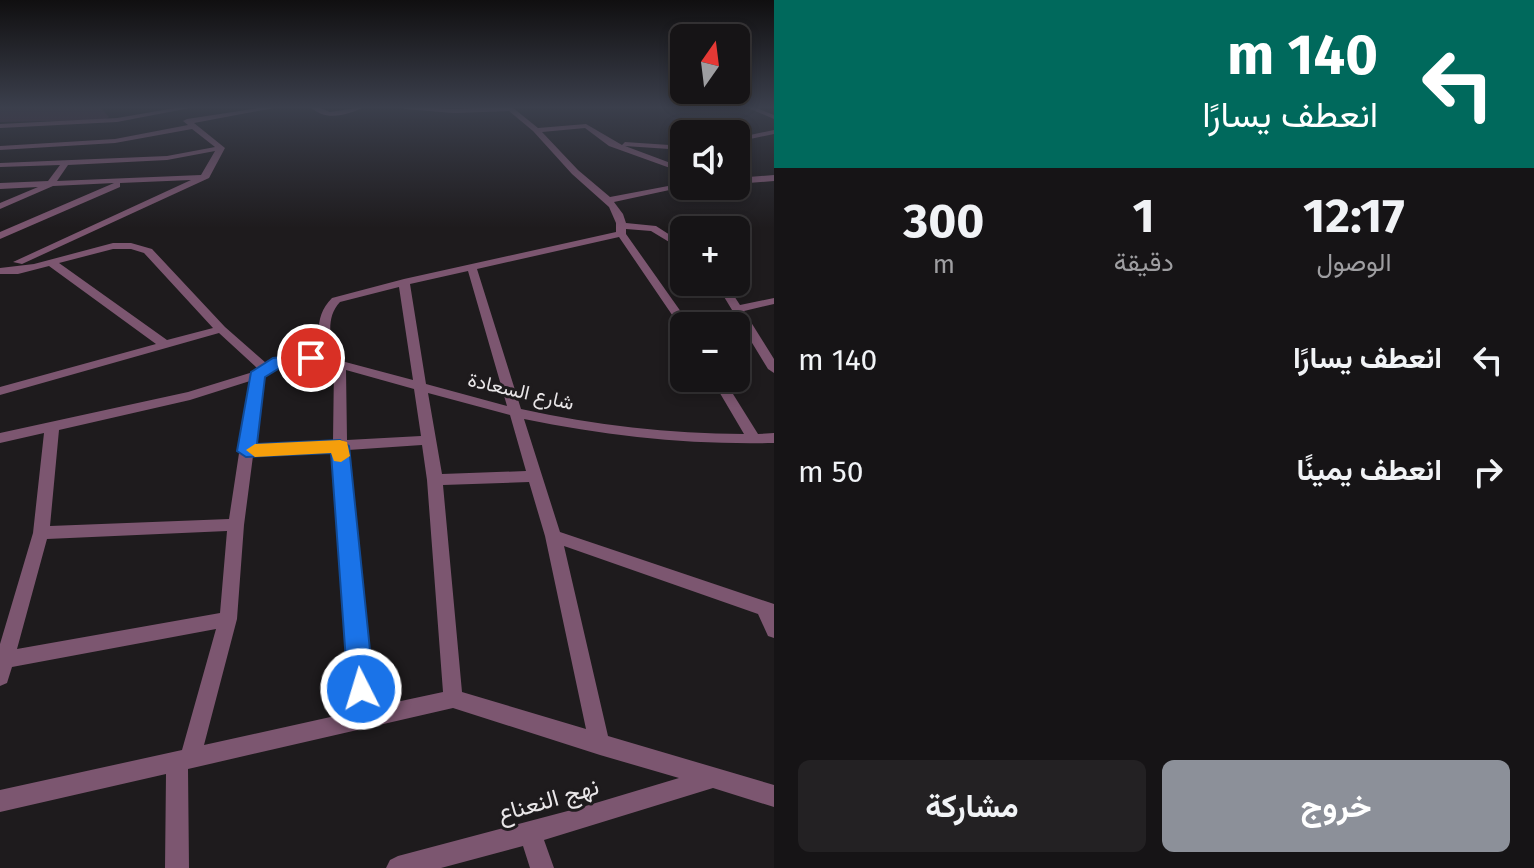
<!DOCTYPE html>
<html lang="ar">
<head>
<meta charset="utf-8">
<style>
  body { margin:0; font-family:"Fira Sans",Vazirmatn,sans-serif; background:#232123; color:#f1f3f6; direction:rtl; height:100vh; display:flex; flex-direction:column; font-size:30px; white-space:nowrap }
  * { box-sizing:border-box; margin:0 }
  p { font-size:26px; color:#9e9ea1 }
  .icon { flex:none; width:44px; height:44px; fill:none; stroke:currentColor; stroke-width:2; stroke-linecap:round; stroke-linejoin:round }
  .map { position:relative; flex:1; overflow:hidden; direction:ltr }
  .details { display:flex; flex-direction:column; background:#161416; width:760px }
  .details>* { flex:none }
  .guide { background:#00695c; color:#fff; overflow:hidden }
  .needle { width:52px; rotate:14deg }
  .controls { position:absolute; left:670px; top:24px; display:grid; gap:16px }
  .controls a { display:grid; place-items:center; width:80px; height:80px; border-radius:12px; background:#161416; box-shadow:0 4px 12px #0003,0 0 0 2px #353335; font-size:40px }
  .pin { position:absolute; display:grid; place-items:center; width:68px; height:68px; color:#fff; margin:-34px; border:4px solid #fff; border-radius:50%; box-shadow:0 2px 8px #0007 }
  .me { position:absolute; width:88px; margin:-44px; rotate:355deg; stroke-linejoin:round; filter:drop-shadow(0 0 6px #0008) }
  .turn { display:flex; align-items:center; gap:28px; height:168px; padding:0 24px; font-size:36px }
  .turn .icon { width:104px; height:104px; stroke-width:2.5 }
  .turn b { display:block; font-size:56px; line-height:68px }
  .eta { display:flex; justify-content:space-evenly; align-items:center; height:136px; text-align:center }
  .eta b { font-size:48px; font-weight:700; line-height:56px }
  .action { display:flex; gap:16px; margin-top:auto; padding:16px 24px }
  .action a { flex:1; height:92px; border-radius:12px; background:#8c9099; color:#fff; font-size:32px; font-weight:700; line-height:92px; text-align:center }
  .action a+a { background:#232123; color:#f1f3f6 }
  ul { padding:0; list-style:none }
  li { display:flex; align-items:center; gap:24px; height:112px; padding:0 24px }
  li div { flex:1 }
  li b { display:block; font-size:30px }
  li em { font-style:normal }
  main { display:flex; flex:1; min-height:0 }
  .map>svg:first-child { display:block }
  .green { fill:#43273b }
  .lines { fill:none; stroke-linecap:round; stroke-linejoin:round }
  .street { fill:#7c5670; fill-rule:evenodd }
  .route { fill:#1a73e8; stroke:#114b97; stroke-width:2 }
  .slow { fill:#f59e0b }
  .labels { text-anchor:middle; stroke-width:6; stroke-linejoin:round; paint-order:stroke }
  .street-label { font-size:20px; fill:#e9e6e8; stroke:#1e1b1d }
  .near-street-label { font-size:24px; fill:#e9e6e8; stroke:#1e1b1d }
</style>
</head>
<body>
<main>
<section class="details">
<div class="guide">
<div class="turn"><svg class="icon" aria-label="left" viewBox="0 0 24 24"><path d="M17 20v-9H6M10 6l-5 5 5 5"/></svg><div><b>140 m</b>انعطف يسارًا</div></div>
</div>
<div class="eta">
<div><b>12:17</b><p>الوصول</p></div>
<div><b>1</b><p>دقيقة</p></div>
<div><b>300</b><p>m</p></div>
</div>
<ul>
<li><svg class="icon" aria-label="left" viewBox="0 0 24 24"><path d="M17 20v-9H6M10 6l-5 5 5 5"/></svg><div><b>انعطف يسارًا</b></div><em>140 m</em></li>
<li><svg class="icon" aria-label="right" viewBox="0 0 24 24"><path d="M7 20v-9h11M14 6l5 5-5 5"/></svg><div><b>انعطف يمينًا</b></div><em>50 m</em></li>
</ul>
<div class="action"><a>خروج</a><a>مشاركة</a></div>
</section>
<div class="map">
<svg width="774" height="868" viewBox="0 0 774 868">
  <rect width="100%" height="100%" fill="#1e1b1d"/>
  <polygon class="green" points="0,107 100,107 109,117 105,120 0,122"/>
  <g class="lines">
    <g class="street">
      <polygon points="181,107 195,107 117,122 0,128 0,124 117,118"/>
      <path d="M265,107h14l-85,16 31,25 -16,30 -187,86 -9,-2 178,-82 -71,3v4l-120,52v-7l114,-49 -61,3 -53,23v-6l38,-16 -38,2v-6l48,-2 12,-16 -60,2v-4l167,-7 48,-9 -23,-18 -77,14 -115,7v-4l115,-7 73,-14 -5,-4 4,-2zM215,151l-14,24 -144,6 11,-16 99,-5z"/>
      <path d="M311,107h7l12,5 34,-5c-16,8 -39,15 -53,0z"/>
      <path d="M402,107l52,2 58,-2 26,21 48,-4 36,21 3,-3 59,4v4l-59,-4 59,22v5l-75,-27 -24,-18 -43,4 36,38 32,27 74,-14v3h4l-74,16 9,12 3,9 30,3 28,18v7l-33,-20 -25,-2v5l65,92 -10,2 -62,-91 -142,32 44,140c74,16 148,25 223,25l-33,-56h12l35,56 16,-1v10c-84,2 -167,-7 -250,-24l36,113 214,72v34l-6,-2 -10,-22 -194,-68 44,190 166,49v22l-61,-19 -169,52 10,28h-24l-7,-22 -82,22h-55l4,-8 8,-4 181,-48 100,-30 -79,-23 -147,-47 -265,61 1,99h-24l1,-94 -166,38v-22l182,-40 34,-121 -204,38 -5,16 -7,3v-42l33,-111 11,-100 -44,10v-10l188,-41 65,-20 4,-4 -38,-35 -219,62v-8l156,-43 -107,-78 -31,8h-18v-6l34,-4 79,-21h18l21,6 73,78 41,36 30,-8 25,1c-3,-22 -6,-41 11,-58l72,-19 212,-47v-9l-7,-16 -37,-33 -39,-43 -24,-20 -55,2 -49,-4zM113,249h18l13,4 69,75 -46,12 -108,-77zM468,271l39,135 -81,-22 -16,-100zM399,287l14,93 -79,-21c-3,-20 -9,-41 6,-57zM311,362l23,4 -1,75 -79,5 9,-70 22,-12zM346,370l68,19 7,47 -74,4zM250,381l-21,138 -179,7 9,-96 131,-30zM428,393l82,22 16,56 -84,3zM422,445l5,35 16,212 -70,15 -25,-257zM333,451l20,261 -149,33 33,-126 7,-94 9,-69zM529,482l16,54 41,193 -124,-37 -19,-207zM227,531l-7,82 -203,36 30,-110z"/>
      <polygon points="746,107 754,107 774,115 774,119"/>
      <polygon points="774,130 774,134 736,142 736,138"/>
      <polygon points="774,175 774,181 736,184 736,178"/>
      <polygon points="715,282 725,282 740,305 774,298 774,304 744,311 774,359 774,373 768,369"/>
    </g>
  </g>
  <linearGradient id="sky" x2="0" y2="1"><stop stop-color="#100f10"/><stop offset="0.47" stop-color="#3b3f4c"/><stop offset="1" stop-color="#3b3f4c" stop-opacity="0"/></linearGradient>
  <rect width="774" height="228" fill="url(#sky)"/>
  <polygon class="route" points="311,354 319,358 317,362 283,366 265,377 257,444 340,440 349,446 374,689 370,698 361,701 352,698 348,689 331,453 246,457 237,451 251,372 273,358"/>
  <polygon class="slow" points="340,440 347,442 350,456 341,462 334,461 331,453 255,457 246,450 255,444"/>
  <g class="labels">
    <g class="street-label">
      <text transform="translate(521 391) rotate(13)" y="7">شارع السعادة</text>
    </g>
    <g class="near-street-label">
      <text transform="translate(548 800) rotate(-16)" y="8">نهج النعناع</text>
    </g>
  </g>
</svg>
<div class="controls">
<a><svg class="needle" viewBox="-14 -14 28 28"><path d="M0-13l5 13h-10z" fill="#e53935"/><path d="M0 13l5-13h-10z" fill="#9e9ea1"/></svg></a>
<a><svg class="icon" aria-label="sound" viewBox="0 0 24 24"><path d="M4 9h4l5-4v14l-5-4H4zM17 9q2 3 0 6"/></svg></a>
<a>+</a>
<a>−</a>
</div>
<div class="pin" style="left:311px;top:358px;background:#d93025"><svg class="icon" aria-label="arrive" viewBox="0 0 24 24"><path d="M6 21V4h12l-3 4 3 4H6"/></svg></div>
<svg class="me" style="left:361px;top:689px" viewBox="-20 -20 40 40"><circle r="17" fill="#1a73e8" stroke="#fff" stroke-width="3"/><path d="M0-11L8 9 0 5-8 9z" fill="#fff"/></svg>
</div>
</main>
</body>
</html>
